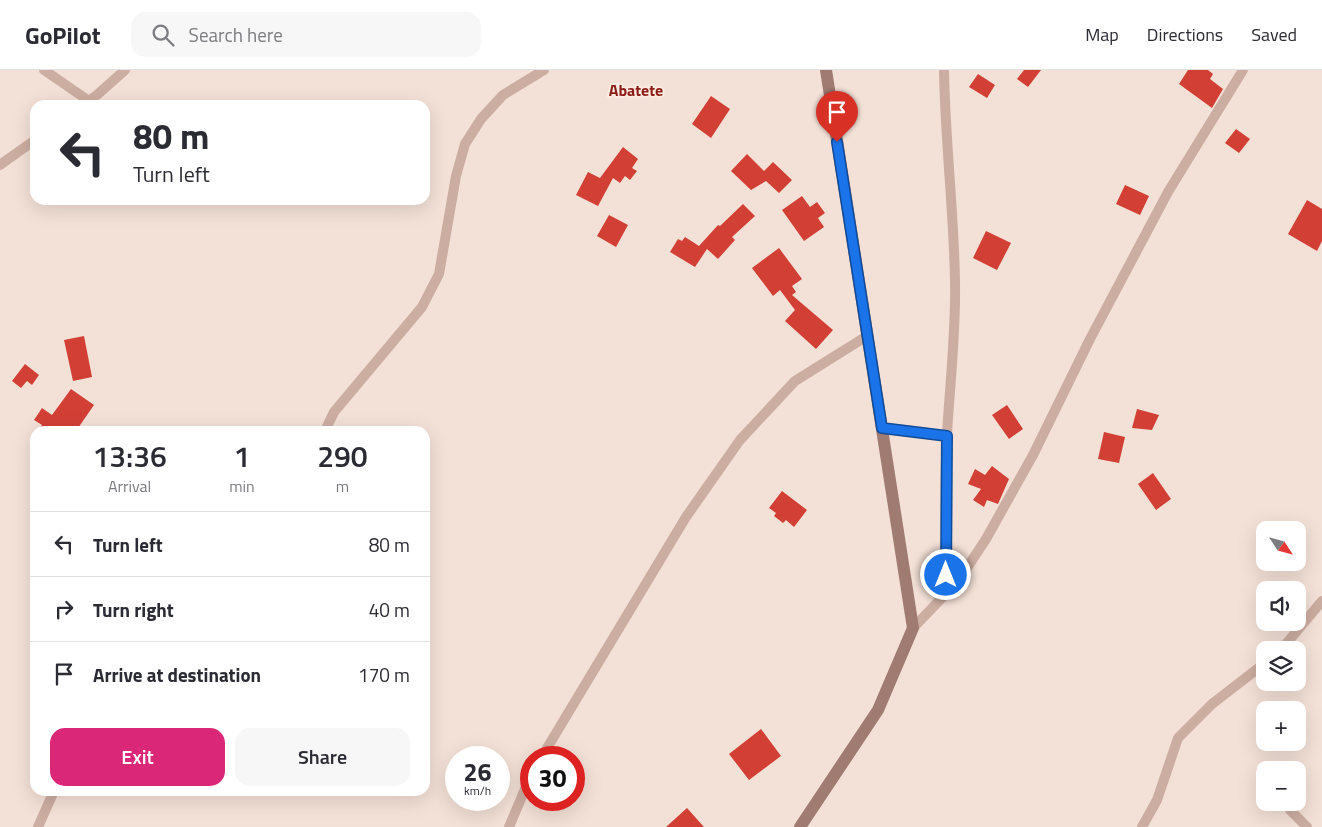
<!DOCTYPE html>
<html lang="en">
<head>
<meta charset="utf-8">
<style>
  body { margin:0; font-family:"Titillium Web",sans-serif; background:#f7f7f7; color:#2b2b33; height:100vh; display:flex; flex-direction:column; font-size:19px; white-space:nowrap }
  * { box-sizing:border-box; margin:0 }
  p { font-size:16px; color:#7c7c81 }
  .icon { flex:none; width:28px; height:28px; fill:none; stroke:currentColor; stroke-width:2; stroke-linecap:round; stroke-linejoin:round }
  .map { position:relative; flex:1; overflow:hidden }
  .drawer { position:absolute; left:30px; top:356px; width:400px; height:370px; display:flex; flex-direction:column; background:#fff; border-radius:15px; box-shadow:0 5px 20px #0002 }
  .drawer>* { flex:none }
  .hud { position:absolute; left:30px; top:30px; width:400px; height:105px; border-radius:15px; box-shadow:0 5px 20px #0002; background:#fff; color:#2b2b33; overflow:hidden }
  .needle { width:32px; rotate:126deg }
  .fabs { position:absolute; left:1256px; top:451px; display:grid; gap:10px }
  .fabs a { display:grid; place-items:center; width:50px; height:50px; border-radius:10px; background:#fff; box-shadow:0 5px 20px #0002; font-size:25px }
  .speed { position:absolute; left:445px; top:676px; display:flex; gap:10px; font-size:25px; font-weight:700; text-align:center }
  .speed>* { display:grid; place-content:center; width:65px; height:65px; border-radius:50%; background:#fff; box-shadow:0 5px 20px #0002; line-height:1 }
  .speed small { font-size:12px; font-weight:400 }
  .speed .limit { border:8px solid #d22; background:#fff; color:#111 }
  .pin { position:absolute; display:grid; place-items:center; width:42px; height:42px; color:#fff; margin:-51px -21px; border-radius:50% 50% 50% 0; rotate:-45deg; box-shadow:0 0 5px #0007 }
  .pin .icon { rotate:45deg }
  .me { position:absolute; width:55px; margin:-28px; rotate:0deg; stroke-linejoin:round; filter:drop-shadow(0 0 4px #0008) }
  .turn { display:flex; align-items:center; gap:18px; height:105px; padding:0 20px; font-size:22px }
  .turn .icon { width:65px; height:65px; stroke-width:2.5 }
  .turn b { display:block; font-size:35px; line-height:42px }
  .eta { display:flex; justify-content:space-evenly; align-items:center; height:85px; text-align:center }
  .eta b { font-size:30px; font-weight:600; line-height:35px }
  .cta { display:flex; gap:10px; margin-top:auto; padding:10px 20px }
  .cta a { flex:1; height:58px; border-radius:15px; background:#db2777; color:#fff; font-size:20px; font-weight:600; line-height:58px; text-align:center }
  .cta a+a { background:#f7f7f7; color:#2b2b33 }
  ul { padding:0; list-style:none }
  li { display:flex; align-items:center; gap:15px; height:65px; padding:0 20px; border-top:1px solid #e1e1e2 }
  li div { flex:1 }
  li b { display:block; font-size:19px }
  li em { font-style:normal }
  header { display:flex; align-items:center; gap:30px; box-sizing:border-box; height:70px; padding:0 25px; background:#fff; border-bottom:1px solid #e1e1e2 }
  header strong { font-size:24px }
  nav { display:flex; gap:28px; margin-inline-start:auto; font-size:18px }
  .search { width:350px; height:45px; background:#f7f7f7; display:flex; align-items:center; gap:12px; box-sizing:border-box; padding:0 18px; border-radius:15px; color:#7c7c81; font-size:19px }
  .map>svg:first-child { display:block }
  .building { fill:#d23f35 }
  .lines { fill:none; stroke-linecap:round; stroke-linejoin:round }
  .minor { stroke:#ccada1; stroke-width:10 }
  .secondary { stroke:#a07b72; stroke-width:12 }
  .route-casing { stroke:#114b97; stroke-width:12 }
  .route { stroke:#1a73e8; stroke-width:9 }
  .labels { text-anchor:middle; stroke-width:4; stroke-linejoin:round; paint-order:stroke }
  .quarter-label { font-size:16px; font-weight:bold; fill:#8c1d16; stroke:#fbebe2 }
</style>
</head>
<body>
<header>
<strong>GoPilot</strong>
<div class="search"><svg class="icon" aria-label="search" viewBox="0 0 24 24"><circle cx="10" cy="10" r="6"/><path d="M15 15l6 6"/></svg>Search here</div>
<nav><a>Map</a><a>Directions</a><a>Saved</a></nav>
</header>
<div class="map">
<svg width="1322" height="757" viewBox="0 0 1322 757">
  <rect width="100%" height="100%" fill="#f3e0d6"/>
  <g class="building">
    <polygon points="1024,0 1041,0 1028,17 1017,9"/>
    <polygon points="1188,0 1208,0 1213,4 1210,9 1223,19 1212,38 1179,14"/>
    <polygon points="978,4 995,15 987,28 969,17"/>
    <polygon points="711,26 730,39 711,68 692,54"/>
    <polygon points="1236,59 1250,69 1239,83 1225,73"/>
    <polygon points="623,77 638,89 632,98 637,101 630,110 625,106 620,113 613,108 598,136 576,125 588,102 600,108"/>
    <polygon points="747,84 764,101 773,92 792,110 779,123 766,111 751,120 731,101"/>
    <polygon points="1125,115 1149,126 1140,145 1116,134"/>
    <polygon points="802,126 810,137 817,132 825,143 818,148 824,157 804,171 782,140"/>
    <polygon points="1307,130 1322,139 1322,171 1317,181 1288,164"/>
    <polygon points="743,134 755,146 732,167 735,170 718,189 707,179 695,197 670,182 678,169 682,171 685,167 699,176 718,155 720,156"/>
    <polygon points="609,145 628,155 616,177 597,166"/>
    <polygon points="986,161 1011,173 997,200 973,188"/>
    <polygon points="779,178 802,209 792,216 796,222 792,225 833,260 816,279 785,251 795,240 780,220 773,226 752,198"/>
    <polygon points="84,266 92,307 73,311 64,270"/>
    <polygon points="25,294 39,305 32,315 27,311 21,318 12,311"/>
    <polygon points="71,319 94,335 76,361 38,361 42,355 34,350 42,338 52,345"/>
    <polygon points="1007,335 1023,359 1009,369 992,345"/>
    <polygon points="1137,339 1159,345 1152,360 1132,358"/>
    <polygon points="1104,362 1125,367 1119,393 1098,389"/>
    <polygon points="992,396 1009,409 998,434 987,430 984,437 973,430 981,419 968,414 975,399 985,405"/>
    <polygon points="1153,403 1171,429 1156,440 1138,414"/>
    <polygon points="782,421 807,440 794,457 786,450 783,453 774,446 776,443 769,438"/>
    <polygon points="761,659 781,686 749,710 729,684"/>
    <polygon points="1265,698 1265,732 1258,732 1256,699"/>
    <polygon points="687,738 704,757 666,757"/>
  </g>
  <g class="lines">
    <g class="minor">
      <polyline points="44,0 89,31"/>
      <path d="M944,0c1,71 10,141 11,212 1,51 -5,101 -8,152 -3,53 -1,106 0,159"/>
      <polyline points="83,35 97,25 125,0"/>
      <polyline points="0,95 35,70"/>
      <polyline points="882,358 947,366"/>
      <polyline points="325,361 334,342 422,237 439,204 456,106 465,74 481,49 503,25 544,0"/>
      <polyline points="913,558 959,510 986,469 1033,385 1090,269 1168,122 1243,0"/>
      <polyline points="1281,580 1322,531"/>
      <polyline points="541,688 686,447 740,370 795,311 867,266"/>
      <polyline points="1290,740 1307,757"/>
      <polyline points="38,757 54,721"/>
      <polyline points="509,757 531,705"/>
      <polyline points="1142,757 1157,730 1178,668 1212,634 1265,593"/>
    </g>
    <polyline class="secondary" points="800,757 878,640 913,558 826,0"/>
  </g>
  <g class="lines">
    <g class="route-casing">
      <polyline id="route" points="837,72 882,358 947,366 946,505"/>
    </g>
    <use href="#route" class="route"/>
  </g>
  <g class="labels">
    <g class="quarter-label">
      <text x="636" y="26">Abatete</text>
    </g>
  </g>
</svg>
<div class="fabs">
<a><svg class="needle" viewBox="-14 -14 28 28"><path d="M0-13l5 13h-10z" fill="#e53935"/><path d="M0 13l5-13h-10z" fill="#7c7c81"/></svg></a>
<a><svg class="icon" aria-label="sound" viewBox="0 0 24 24"><path d="M4 9h4l5-4v14l-5-4H4zM17 9q2 3 0 6"/></svg></a>
<a><svg class="icon" aria-label="layers" viewBox="0 0 24 24"><path d="M12 4l9 5-9 5-9-5zM3 14l9 5 9-5"/></svg></a>
<a>+</a>
<a>−</a>
</div>
<div class="speed"><div>26<small>km/h</small></div><div class="limit">30</div></div>
<div class="pin" style="left:837px;top:72px;background:#d93025"><svg class="icon" aria-label="arrive" viewBox="0 0 24 24"><path d="M6 21V4h12l-3 4 3 4H6"/></svg></div>
<svg class="me" style="left:946px;top:505px" viewBox="-20 -20 40 40"><circle r="17" fill="#1a73e8" stroke="#fff" stroke-width="3"/><path d="M0-11L8 9 0 5-8 9z" fill="#fff"/></svg>
<div class="hud">
<div class="turn"><svg class="icon" aria-label="left" viewBox="0 0 24 24"><path d="M17 20v-9H6M10 6l-5 5 5 5"/></svg><div><b>80 m</b>Turn left</div></div>
</div>
<section class="drawer">
<div class="eta">
<div><b>13:36</b><p>Arrival</p></div>
<div><b>1</b><p>min</p></div>
<div><b>290</b><p>m</p></div>
</div>
<ul>
<li><svg class="icon" aria-label="left" viewBox="0 0 24 24"><path d="M17 20v-9H6M10 6l-5 5 5 5"/></svg><div><b>Turn left</b></div><em>80 m</em></li>
<li><svg class="icon" aria-label="right" viewBox="0 0 24 24"><path d="M7 20v-9h11M14 6l5 5-5 5"/></svg><div><b>Turn right</b></div><em>40 m</em></li>
<li><svg class="icon" aria-label="arrive" viewBox="0 0 24 24"><path d="M6 21V4h12l-3 4 3 4H6"/></svg><div><b>Arrive at destination</b></div><em>170 m</em></li>
</ul>
<div class="cta"><a>Exit</a><a>Share</a></div>
</section>
</div>
</body>
</html>
